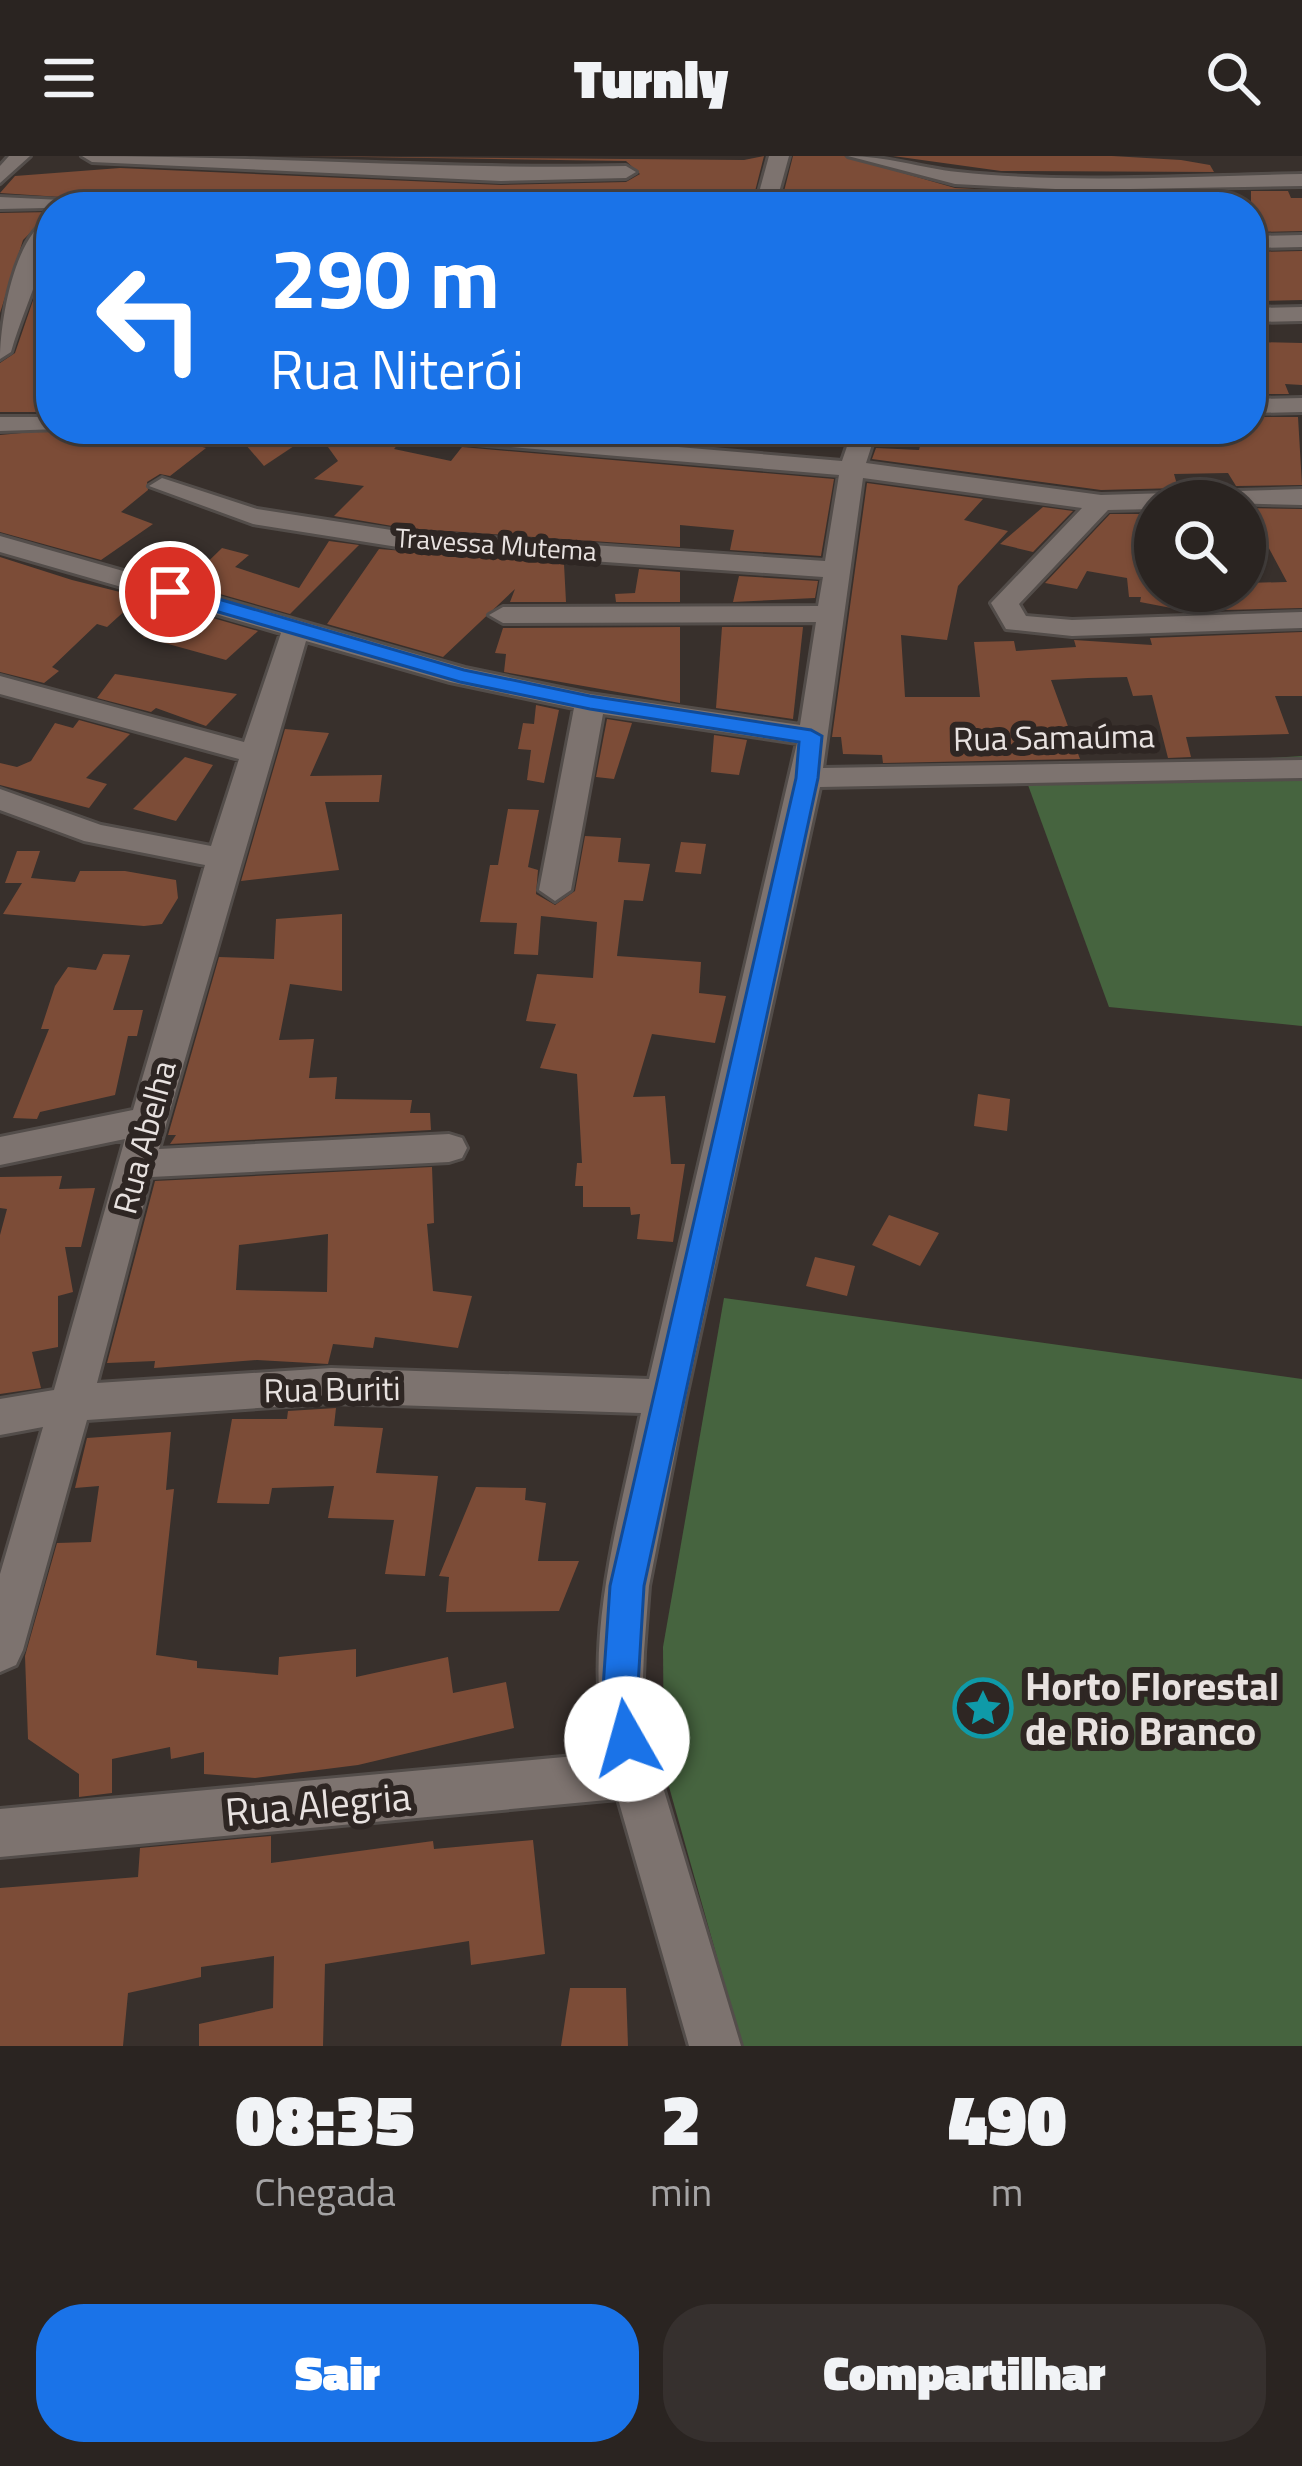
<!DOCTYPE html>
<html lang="pt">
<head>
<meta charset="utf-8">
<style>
  body { margin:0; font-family:"Titillium Web",sans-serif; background:#36302e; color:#f1f3f6; height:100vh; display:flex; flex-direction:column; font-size:45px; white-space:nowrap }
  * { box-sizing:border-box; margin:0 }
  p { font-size:39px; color:#a5a4a5 }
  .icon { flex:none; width:66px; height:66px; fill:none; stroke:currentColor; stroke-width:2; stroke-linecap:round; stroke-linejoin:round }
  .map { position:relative; height:1890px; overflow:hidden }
  .side { display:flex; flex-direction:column; background:#2a2421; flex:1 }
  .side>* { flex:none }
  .banner { position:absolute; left:36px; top:36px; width:1230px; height:252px; border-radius:48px; box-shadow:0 3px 9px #0004,0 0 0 3px #46413f; background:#1a73e8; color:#fff; overflow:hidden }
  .controls { position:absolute; left:1134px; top:324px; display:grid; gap:24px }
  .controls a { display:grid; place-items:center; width:132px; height:132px; border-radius:50%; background:#2a2421; box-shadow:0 3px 9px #0004,0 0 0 3px #46413f; font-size:60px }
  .pin { position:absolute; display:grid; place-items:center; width:102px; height:102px; color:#fff; margin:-51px; border:6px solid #fff; border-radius:50%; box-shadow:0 3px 12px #0007 }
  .me { position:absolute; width:132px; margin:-66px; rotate:353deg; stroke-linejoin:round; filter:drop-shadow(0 0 9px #0008) }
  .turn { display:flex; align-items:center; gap:42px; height:252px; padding:0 36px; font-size:54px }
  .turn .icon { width:156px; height:156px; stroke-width:2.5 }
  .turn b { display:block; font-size:84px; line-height:102px }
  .eta { display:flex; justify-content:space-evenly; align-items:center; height:204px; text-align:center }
  .eta b { font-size:72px; font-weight:800; line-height:84px }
  .button { display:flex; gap:24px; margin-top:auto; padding:24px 36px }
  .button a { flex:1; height:138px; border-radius:48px; background:#1a73e8; color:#fff; font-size:48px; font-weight:800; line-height:138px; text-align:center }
  .button a+a { background:#36302e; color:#f1f3f6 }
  header { display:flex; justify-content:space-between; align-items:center; height:156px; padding:0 36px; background:#2a2421; font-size:54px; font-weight:800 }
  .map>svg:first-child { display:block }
  .green { fill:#46643f }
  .building { fill:#7c4c37; fill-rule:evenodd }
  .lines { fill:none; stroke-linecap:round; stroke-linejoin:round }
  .street-casing { stroke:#534d4a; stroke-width:6 }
  .street { fill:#7d736f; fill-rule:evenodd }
  .route { fill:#1a73e8; stroke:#114b97; stroke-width:3 }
  .labels { text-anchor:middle; stroke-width:12; stroke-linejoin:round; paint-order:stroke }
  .far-street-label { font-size:27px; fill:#e8e2e0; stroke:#2e2623 }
  .street-label { font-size:33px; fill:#e8e2e0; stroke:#2e2623 }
  .near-poi-label { font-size:39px; font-weight:bold; fill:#e8e2e0; stroke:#2e2623; text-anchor:start }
  .near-street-label { font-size:39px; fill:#e8e2e0; stroke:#2e2623 }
</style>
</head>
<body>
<header><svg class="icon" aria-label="menu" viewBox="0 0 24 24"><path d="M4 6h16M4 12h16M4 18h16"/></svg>Turnly<svg class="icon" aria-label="search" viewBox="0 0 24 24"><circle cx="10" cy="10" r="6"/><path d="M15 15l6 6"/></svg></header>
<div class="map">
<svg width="1302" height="1890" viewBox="0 0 1302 1890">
  <rect width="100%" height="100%" fill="#38302c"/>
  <g class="green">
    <polygon points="1302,600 1302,870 1109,851 1024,618"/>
    <polygon points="724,1142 1302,1223 1302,1890 742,1890 664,1613 663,1491"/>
  </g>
  <g class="building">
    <polygon points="295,0 744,4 764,0 751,51 212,51 0,37 15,20 120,12 501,29 626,26 640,18 626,5"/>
    <polygon points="793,0 844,0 955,32 1075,38 1226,36 1235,51 1114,51 1113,45 1065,44 1065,51 780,51"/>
    <polygon points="893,0 1112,0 1181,4 1210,9 1214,16 1001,15"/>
    <polygon points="1251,35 1288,35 1291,42 1302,42 1302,75 1251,76"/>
    <polygon points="51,56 23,84 0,157 0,57"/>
    <polygon points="51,92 51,256 0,256 0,207 15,197"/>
    <polygon points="1302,95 1302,144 1261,145 1251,130 1251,96"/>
    <polygon points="1251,186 1302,187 1302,229 1285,228 1289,238 1251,238"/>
    <polygon points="1251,261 1298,261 1302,329 1236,330 1228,317 1174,318 1178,332 1101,334 872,303 876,292 919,294 922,282 994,288 998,273 1251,273"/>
    <polygon points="64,273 196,277 185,286 206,292 170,320 160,318 147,326 148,334 121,356 153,368 101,404 0,376 0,279"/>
    <polygon points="609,273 708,273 734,275 731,291 607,280"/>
    <polygon points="234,275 297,288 264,310"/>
    <polygon points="318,277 400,286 394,293 451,305 462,291 834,323 821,400 730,394 734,374 680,369 680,391 404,372 334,360 364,330 314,323 338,305"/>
    <polygon points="867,327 983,343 964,364 1008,375 958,430 947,484 901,479 905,541 980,541 974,486 1014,485 1016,495 1076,491 1074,484 1152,489 1150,482 1302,476 1302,540 1275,540 1289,578 1186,581 1191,601 1168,602 1152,539 1133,540 1127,521 1088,522 1051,524 1080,603 883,607 882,599 843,598 841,581 832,581"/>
    <polygon points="1043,351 1073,355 1033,396 1000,388"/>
    <polygon points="1245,352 1302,353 1302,452 1187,455 1140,446 1141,441 1129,441 1127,422 1087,415 1077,433 1045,427 1110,358 1155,358 1155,435 1245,435 1245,427 1287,426 1257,370 1245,371"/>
    <polygon points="329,385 359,389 290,458 185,428 222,392 249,399 235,411 299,432"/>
    <polygon points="379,393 564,408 566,446 510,446 515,433 443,501 327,468"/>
    <polygon points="0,401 72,424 140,441 107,471 97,468 52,511 59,515 44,527 0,516"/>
    <polygon points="639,413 680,416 680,446 616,446 615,438 635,437"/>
    <polygon points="739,420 818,425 815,442 733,446"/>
    <polygon points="168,449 258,475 226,504 143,481"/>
    <polygon points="722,471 803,471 793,563 716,552"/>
    <polygon points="503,472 680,471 680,547 504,516 506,498 495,497"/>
    <polygon points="115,518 237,538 206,570 156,552 151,556 97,542"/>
    <polygon points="536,549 559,554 544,627 527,624 531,594 518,593 523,567 534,568"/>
    <polygon points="607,563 632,567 614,623 596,621"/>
    <polygon points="79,564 130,578 86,622 107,628 89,652 0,629 0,607 17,611 31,605 55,567 73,572"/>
    <polygon points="285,573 329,577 310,620 382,619 379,646 325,646 339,714 241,725"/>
    <polygon points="714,579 747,584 739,619 711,616"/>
    <polygon points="185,601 213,609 176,665 133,653"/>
    <polygon points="508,653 539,654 528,711 538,714 536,738 555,749 575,735 585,680 621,682 618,706 650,708 643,745 624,744 617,800 701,806 699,837 726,840 715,887 652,878 633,941 665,940 671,1008 685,1008 673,1086 637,1083 640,1058 631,1059 630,1051 583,1051 583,1030 575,1030 577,1007 582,1007 577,918 540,912 556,868 526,865 537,818 593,822 597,766 541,760 538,799 514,798 517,767 480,766 490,709 498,709"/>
    <polygon points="681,686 706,688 701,718 675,716"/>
    <polygon points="17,695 40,695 31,722 75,726 80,715 125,715 176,724 178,742 162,768 144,770 3,758 22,727 5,727"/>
    <polygon points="342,758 342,835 290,828 279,884 314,883 309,922 337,921 335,943 412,944 410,957 430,957 431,974 170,988 176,979 168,979 219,801 274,803 276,763"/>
    <polygon points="103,798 130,799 113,854 143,854 137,880 128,880 115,939 40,956 37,963 13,962 49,873 41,873 55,830 68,811 96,814"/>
    <polygon points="978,938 1010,943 1007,975 974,970"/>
    <path d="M432,1011l2,56 -7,1 6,67 39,5 -14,52 -83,-11 -2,11 -40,-4 -5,20 -71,-4 -103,8 1,-7 -48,2 48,-182zM328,1078l-1,58 -91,-2 3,-45z"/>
    <polygon points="62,1020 59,1033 95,1032 81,1091 65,1091 73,1136 58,1140 58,1191 32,1196 41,1232 0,1238 0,1079 7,1053 0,1052 0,1021"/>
    <polygon points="889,1059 939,1077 920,1110 872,1089"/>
    <polygon points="815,1101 855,1110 847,1140 806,1130"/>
    <polygon points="336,1252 334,1270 383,1272 376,1317 438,1320 425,1420 385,1418 394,1364 328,1362 334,1330 272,1332 269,1348 217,1347 232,1263 287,1263 288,1255"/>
    <polygon points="171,1276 166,1334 174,1333 156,1499 197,1505 197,1512 278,1519 279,1501 356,1493 356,1521 448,1501 453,1537 506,1526 514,1572 358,1609 255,1622 204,1618 204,1596 171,1603 170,1591 112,1603 112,1637 79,1641 79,1618 28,1583 25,1500 57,1387 91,1386 99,1330 75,1332 87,1282"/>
    <polygon points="476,1331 526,1332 525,1344 546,1347 538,1405 579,1405 559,1455 446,1456 449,1421 439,1420"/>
    <polygon points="271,1680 271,1707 433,1685 434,1693 533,1684 545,1798 471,1809 469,1785 325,1808 323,1890 199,1890 199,1868 273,1852 274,1800 201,1811 201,1821 128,1837 123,1890 0,1890 0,1732 138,1721 140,1692"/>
    <polygon points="570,1832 626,1832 628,1890 561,1890"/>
  </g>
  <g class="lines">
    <g class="street-casing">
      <g id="street">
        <polygon points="9,0 30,0 0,27 0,10"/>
        <path d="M82,0c182,0 363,14 544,10l10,6 -10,6 -125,3 -409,-19z"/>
        <polygon points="769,0 789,0 775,51 755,51"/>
        <path d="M848,0c39,0 72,12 110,16 114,12 230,4 344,2v12l-227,4 -120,-6z"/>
        <polygon points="0,41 82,45 92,51 0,53"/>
        <path d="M51,62c0,36 -29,94 -40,134l-11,7c0,-36 14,-125 51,-141z"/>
        <polygon points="1302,79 1302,91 1251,92 1251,80"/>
        <polygon points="1302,151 1302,165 1251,166 1251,152"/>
        <polygon points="1302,242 1302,256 1251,257 1251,243"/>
        <polygon points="0,261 51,261 51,273 60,273 0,275"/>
        <path d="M369,273h98l375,32 11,-32h24l-11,34 235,32 201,-6v16l-147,-4v8l-47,1 -89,94 7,12 46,4 230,-8v16l-230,8 -66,-7 -15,-26 91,-95 -219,-30 -40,290 479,-8v18l-482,9 -134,610 -37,189 -5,66 -2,51 17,71 82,272h-52l-71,-247 -618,58v-48l607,-56c-25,-113 11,-228 34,-340l-310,-10 -244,17 -64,230 -7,15 -16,7v-98l43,-147 -43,8v-36l54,-9 71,-251 -125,26v-28l133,-27 72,-245 -121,-24 -84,-31v-21l101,36 110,21 28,-87 -239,-65v-18l244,66 37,-109 -281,-81v-16l465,132 125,26 210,31 16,-103 -313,1 -14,-8 14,-8 315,-1 5,-29 -419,-29 -151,-24 -104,-38 13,-8 95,31 147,23 421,29 14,-86 -458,-39zM306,485l144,41 124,26 -35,182 16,11 16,-11 32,-176 194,29 -148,636 -318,-11 -234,15 54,-206 298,-15 13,-4 5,-10 -5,-10 -13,-4 -290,15z"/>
      </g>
    </g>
    <use href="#street" class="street"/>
  </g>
  <polygon class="route" points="170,429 464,514 590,540 811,574 822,580 818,622 644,1430 637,1547 645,1583 640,1595 627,1600 615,1595 602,1547 610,1430 796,622 799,586 590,553 460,526 163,440 160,436"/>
  <defs>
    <g id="sight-ring" transform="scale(3)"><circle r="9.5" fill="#2e2623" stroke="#0f9aa8" stroke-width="1.5"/><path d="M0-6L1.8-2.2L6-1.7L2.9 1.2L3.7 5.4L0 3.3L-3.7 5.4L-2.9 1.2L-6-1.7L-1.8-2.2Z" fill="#0f9aa8"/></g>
  </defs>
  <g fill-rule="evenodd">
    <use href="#sight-ring" x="983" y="1552"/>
  </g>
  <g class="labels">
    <g class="far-street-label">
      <text transform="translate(496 389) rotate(4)" y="9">Travessa Mutema</text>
    </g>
    <g class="street-label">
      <text transform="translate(1054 581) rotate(-1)" y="12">Rua Samaúma</text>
      <text transform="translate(144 981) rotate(-75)" y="12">Rua Abelha</text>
      <text transform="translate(332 1233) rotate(-1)" y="12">Rua Buriti</text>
    </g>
    <g class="near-poi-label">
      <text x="1025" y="1544">Horto Florestal<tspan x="1025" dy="45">de Rio Branco</tspan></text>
    </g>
    <g class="near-street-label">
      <text transform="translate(318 1648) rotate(-5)" y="14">Rua Alegria</text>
    </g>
  </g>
</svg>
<div class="controls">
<a><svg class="icon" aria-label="search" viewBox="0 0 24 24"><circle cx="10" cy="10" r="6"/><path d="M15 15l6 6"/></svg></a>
</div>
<div class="pin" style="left:170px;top:436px;background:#d93025"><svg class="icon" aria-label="arrive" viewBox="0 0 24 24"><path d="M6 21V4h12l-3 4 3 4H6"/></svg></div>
<svg class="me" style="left:627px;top:1583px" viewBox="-20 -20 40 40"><circle r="19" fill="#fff"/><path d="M0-13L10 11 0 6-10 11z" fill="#1a73e8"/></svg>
<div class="banner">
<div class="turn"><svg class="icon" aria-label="left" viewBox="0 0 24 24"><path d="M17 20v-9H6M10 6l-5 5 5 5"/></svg><div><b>290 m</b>Rua Niterói</div></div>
</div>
</div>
<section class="side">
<div class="eta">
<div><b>08:35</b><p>Chegada</p></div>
<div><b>2</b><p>min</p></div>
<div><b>490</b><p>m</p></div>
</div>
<div class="button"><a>Sair</a><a>Compartilhar</a></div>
</section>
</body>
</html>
